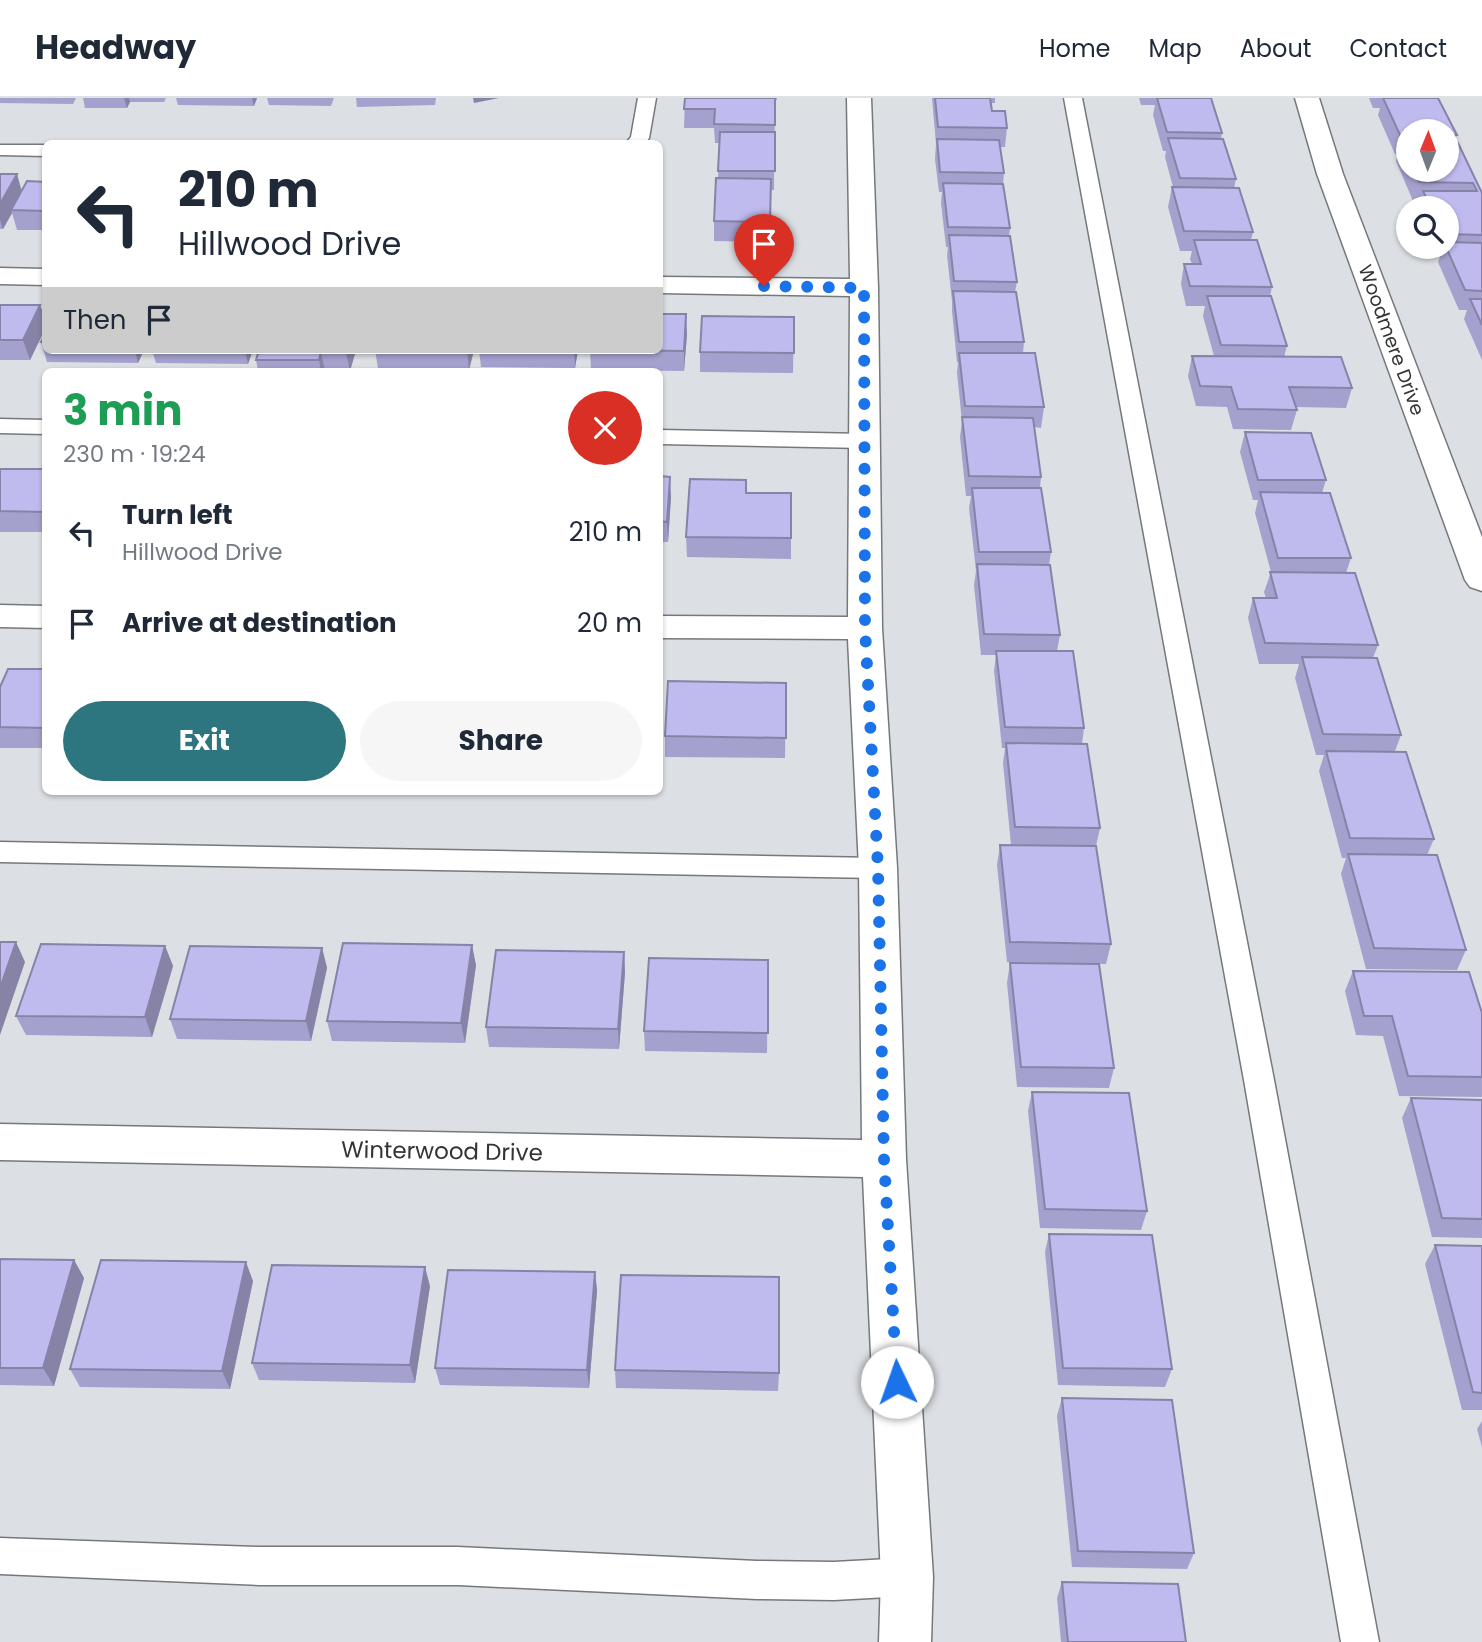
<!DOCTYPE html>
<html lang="en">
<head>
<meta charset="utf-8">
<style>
  body { margin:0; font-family:Poppins,sans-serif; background:#f6f6f7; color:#1f2937; height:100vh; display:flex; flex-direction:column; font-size:26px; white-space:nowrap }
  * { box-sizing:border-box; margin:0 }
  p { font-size:23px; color:#747a83 }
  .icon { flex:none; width:38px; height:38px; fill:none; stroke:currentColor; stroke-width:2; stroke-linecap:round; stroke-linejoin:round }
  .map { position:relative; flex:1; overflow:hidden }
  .side { position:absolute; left:42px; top:270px; width:621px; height:427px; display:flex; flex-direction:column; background:#fff; border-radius:10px; box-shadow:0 2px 5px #0004 }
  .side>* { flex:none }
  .guide { position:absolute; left:42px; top:42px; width:621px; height:214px; border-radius:10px; box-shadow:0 2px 5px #0004; background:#fff; color:#1f2937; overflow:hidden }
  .needle { width:46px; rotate:1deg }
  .fabs { position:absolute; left:1396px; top:21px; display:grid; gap:14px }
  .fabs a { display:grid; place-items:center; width:63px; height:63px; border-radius:50%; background:#fff; box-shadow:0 2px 5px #0004; font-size:35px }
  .pin { position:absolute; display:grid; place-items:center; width:60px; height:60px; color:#fff; margin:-72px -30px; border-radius:50% 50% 50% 0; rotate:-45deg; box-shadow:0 0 7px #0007 }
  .pin .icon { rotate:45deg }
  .me { position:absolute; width:77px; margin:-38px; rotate:357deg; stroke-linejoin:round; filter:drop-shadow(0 0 5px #0008) }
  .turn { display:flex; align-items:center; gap:24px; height:147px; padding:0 21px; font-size:32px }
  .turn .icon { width:91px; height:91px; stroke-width:2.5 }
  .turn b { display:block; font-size:49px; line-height:60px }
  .then { display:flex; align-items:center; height:66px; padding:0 21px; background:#0003; gap:14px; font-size:26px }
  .round { display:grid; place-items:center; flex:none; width:74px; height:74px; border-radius:37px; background:#f6f6f7 }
  .head { display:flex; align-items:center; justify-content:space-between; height:119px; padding:0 21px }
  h1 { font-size:42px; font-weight:700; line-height:52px; color:#1e9e55 }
  .primary-button { display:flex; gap:14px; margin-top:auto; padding:14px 21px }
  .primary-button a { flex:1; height:80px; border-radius:42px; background:#2d767f; color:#fff; font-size:28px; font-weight:700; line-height:80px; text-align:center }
  .primary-button a+a { background:#f6f6f7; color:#1f2937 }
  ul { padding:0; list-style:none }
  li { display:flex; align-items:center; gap:21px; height:91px; padding:0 21px }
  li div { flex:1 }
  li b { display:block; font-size:26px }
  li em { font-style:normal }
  header { display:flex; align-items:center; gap:42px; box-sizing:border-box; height:98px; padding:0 35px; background:#fff; border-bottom:2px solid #e0e1e3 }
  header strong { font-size:33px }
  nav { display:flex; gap:38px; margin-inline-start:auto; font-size:24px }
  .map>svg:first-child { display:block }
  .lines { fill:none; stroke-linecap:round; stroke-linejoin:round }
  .service-casing { stroke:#75787c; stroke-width:3 }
  .minor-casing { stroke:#75787c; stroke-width:3 }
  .service { fill:#fff; fill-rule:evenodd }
  .minor { fill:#fff; fill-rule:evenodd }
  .wall { fill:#a4a1ce; fill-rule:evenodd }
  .shaded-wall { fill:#8683a7 }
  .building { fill:#bfbbef; stroke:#8683a7; stroke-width:2 }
  .route { stroke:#1a73e8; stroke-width:12; stroke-dasharray:0 21.6 }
  .labels { text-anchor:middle; stroke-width:6; stroke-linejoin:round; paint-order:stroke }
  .far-street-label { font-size:19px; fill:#333436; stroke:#fff }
  .street-label { font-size:23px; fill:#333436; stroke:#fff }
</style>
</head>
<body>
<header>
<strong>Headway</strong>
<nav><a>Home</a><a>Map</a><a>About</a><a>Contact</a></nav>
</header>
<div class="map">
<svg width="1482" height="1544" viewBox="0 0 1482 1544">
  <rect width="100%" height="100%" fill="#dcdfe4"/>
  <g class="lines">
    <g class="service-casing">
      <g id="service">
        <polygon points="638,0 656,0 649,40 645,46 625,46 631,39"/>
        <polygon points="1064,0 1082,0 1274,982 1379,1544 1341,1544 1244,982"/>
        <polygon points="0,47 46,47 46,58 0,57"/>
        <polygon points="0,321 46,322 46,336 0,335"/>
        <polygon points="660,332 865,336 873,338 876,343 873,348 865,350 660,346"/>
        <polygon points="0,744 878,760 888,763 892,770 888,777 878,780 0,764"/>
        <polygon points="0,1440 259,1449 458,1449 757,1463 834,1464 907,1460 920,1466 926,1479 920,1492 907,1498 834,1502 757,1501 458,1487 259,1487 0,1476"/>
      </g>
    </g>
    <g class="minor-casing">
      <g id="minor">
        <polygon points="847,0 871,0 878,190 882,530 897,770 906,1061 933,1479 931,1544 879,1544 881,1479 863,1079 0,1062 0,1026 862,1042 859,770 848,541 660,540 660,518 848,519 850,198 660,195 660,179 850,181"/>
        <polygon points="1295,0 1319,0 1343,76 1482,439 1482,493 1470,489 1465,482 1317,76"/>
        <polygon points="0,170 46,171 46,187 0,186"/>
        <polygon points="0,507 46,508 46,530 0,529"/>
      </g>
    </g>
    <use href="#service" class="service"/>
    <use href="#minor" class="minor"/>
  </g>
  <g class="wall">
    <polygon points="0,0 76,0 73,6 0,5"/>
    <polygon points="83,0 166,0 164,4 130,4 127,10 85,10"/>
    <polygon points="176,0 257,0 254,8 178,7"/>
    <polygon points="267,0 334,0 331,8 269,7"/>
    <polygon points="356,0 436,0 435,7 357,9"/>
    <polygon points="685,0 777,0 777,2 775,2 774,92 770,92 770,144 714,143 714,123 718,80 720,45 715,45 714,30 684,30"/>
    <polygon points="932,0 995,0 995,5 991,5 992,13 1007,30 1005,49 1000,49 1004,75 1003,86 1010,130 1009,138 1017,184 1015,194 1024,244 1023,255 1044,309 1041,330 1034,329 1041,379 1040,390 1051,454 1049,467 1060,537 1057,553 1084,630 1082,646 1100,730 1096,748 1111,846 1106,866 1007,864 997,767 1000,747 1011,747 1003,665 1005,650 1002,650 994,573 996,557 981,557 974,487 976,473 969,410 971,398 966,398 960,339 962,323 957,275 958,264 957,264 952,213 952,203 947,157 948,149 946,149 941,105 942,94 939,94 935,61 936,46"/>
    <polygon points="1139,0 1211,0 1222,35 1221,41 1236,81 1234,90 1253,134 1251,142 1272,189 1270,198 1287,248 1284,259 1352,290 1346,310 1296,309 1297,312 1291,332 1233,331 1227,309 1196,308 1188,278 1192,258 1214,258 1203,218 1205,208 1186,208 1181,186 1184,166 1192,166 1190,161 1192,153 1180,153 1168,109 1172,89 1173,89 1165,59 1166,53 1163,53 1153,17 1155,7 1141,7"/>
    <path d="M1369,0h69l19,37 -3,8 28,50v167l-18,-41 3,-9h-8l-21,-48 3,-8h-4l-3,-7h13v-39h-29l2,-7h-7l-17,-40 2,-7h-3l-17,-39 2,-7h-7zM1409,33h38v39h-38z"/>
    <polygon points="0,76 17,76 22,93 46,84 46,132 17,132 12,115 3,131 0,131"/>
    <polygon points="0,207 40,207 46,223 46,229 30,262 0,262"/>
    <polygon points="794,219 793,275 700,274 700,254"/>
    <polygon points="46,235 46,252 144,252 138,265 47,264 41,244"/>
    <polygon points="687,236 684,273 591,272 590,252"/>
    <polygon points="152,252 253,252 248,266 156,265"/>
    <polygon points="259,252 356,252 350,273 258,273 256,262"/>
    <polygon points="375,252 474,252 469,272 378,270"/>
    <polygon points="479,252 578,252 575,270 481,269"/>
    <polygon points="1245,334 1326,382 1322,395 1351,460 1346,475 1378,547 1373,560 1401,637 1395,653 1434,741 1427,757 1466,852 1457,872 1366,871 1341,776 1346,760 1342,760 1319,673 1324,657 1316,657 1295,580 1299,566 1259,566 1248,520 1253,500 1266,500 1264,494 1271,474 1255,415 1258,402 1253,402 1240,354"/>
    <rect x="0" y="371" width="46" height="63"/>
    <polygon points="660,378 671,399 668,444 660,444"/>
    <polygon points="746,395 791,440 791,461 687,459 686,439"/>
    <polygon points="46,571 46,650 0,650 0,589"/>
    <polygon points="786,585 785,660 665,659 665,638"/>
    <polygon points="165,848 173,868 152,939 26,937 16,918"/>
    <polygon points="322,850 327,870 311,943 177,941 170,921"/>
    <polygon points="624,854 625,874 619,951 489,949 486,929"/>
    <polygon points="768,862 767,955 645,953 644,933"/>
    <polygon points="1010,865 1114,970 1109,990 1017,989 1007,885"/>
    <polygon points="476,867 465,945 332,943 327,923"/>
    <polygon points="1353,873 1482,915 1482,999 1399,998 1383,938 1356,937 1345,893"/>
    <polygon points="1032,994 1147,1113 1141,1132 1040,1130 1028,1013"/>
    <polygon points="1411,1000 1482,1002 1482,1140 1432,1139 1402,1020"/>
    <polygon points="1049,1136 1172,1271 1165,1289 1058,1287 1045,1154"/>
    <polygon points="1435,1147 1482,1148 1482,1312 1462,1312 1425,1166"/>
    <polygon points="0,1161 74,1162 84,1180 54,1288 0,1287"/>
    <polygon points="595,1174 597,1193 589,1290 440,1287 435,1270"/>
    <polygon points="253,1183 230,1291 80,1289 70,1271"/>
    <polygon points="430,1188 415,1285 259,1282 252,1265"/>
    <polygon points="615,1272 779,1275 778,1293 616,1290"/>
    <polygon points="1062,1300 1194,1455 1187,1471 1072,1469 1057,1318"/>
    <polygon points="1482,1323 1482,1349 1477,1331"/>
    <polygon points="1062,1484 1186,1544 1061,1544 1057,1500"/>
  </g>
  <g class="shaded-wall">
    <polygon points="124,0 129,0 130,4 127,10"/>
    <polygon points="252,0 257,0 254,8"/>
    <polygon points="473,0 499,0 474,5"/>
    <polygon points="17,76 22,96 11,112 12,115 3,131 0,122 0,106"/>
    <polygon points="40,207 46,223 46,229 30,262 23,242"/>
    <polygon points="686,216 687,236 684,273 684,253"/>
    <polygon points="135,252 144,252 138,265"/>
    <polygon points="245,252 253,252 248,266"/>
    <polygon points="347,252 356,252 350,273 346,255"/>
    <polygon points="467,252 474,252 469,272"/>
    <polygon points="574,252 578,252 575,270"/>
    <polygon points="321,254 325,273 321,273 319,262"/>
    <polygon points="670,379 671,399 668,444 667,424"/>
    <polygon points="16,844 25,864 0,937 0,890"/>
    <polygon points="472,847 476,867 465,945 461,925"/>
    <polygon points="165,848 173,868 152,939 145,919"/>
    <polygon points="322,850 327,870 311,943 306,923"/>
    <polygon points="624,854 625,874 619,951 618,931"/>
    <polygon points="74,1162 84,1180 54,1288 43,1270"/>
    <polygon points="246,1164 253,1183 230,1291 222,1273"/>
    <polygon points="425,1169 430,1188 415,1285 410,1267"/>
    <polygon points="595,1174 597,1193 589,1290 587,1272"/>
  </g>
  <g class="building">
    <polygon points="685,0 775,0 775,27 714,26 715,11 684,11"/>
    <polygon points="935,0 990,0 992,13 1005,13 1007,30 938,29"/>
    <polygon points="1157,0 1211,0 1222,35 1167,34"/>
    <polygon points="1383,0 1438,0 1457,37 1447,37 1447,33 1409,33 1409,37 1400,37"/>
    <polygon points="720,34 775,34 775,73 718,73"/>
    <polygon points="1168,40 1223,41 1236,81 1180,80"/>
    <polygon points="937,41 999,42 1004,75 940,74"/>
    <polygon points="1401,44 1409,44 1409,61"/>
    <polygon points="1447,45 1458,45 1482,95 1482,137 1447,136 1447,110 1431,110 1423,93 1477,93 1473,85 1419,84 1414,72 1447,72"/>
    <polygon points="0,76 17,76 0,106"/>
    <polygon points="716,80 771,81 770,124 714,123"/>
    <polygon points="27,83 46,84 46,113 11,112"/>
    <polygon points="943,85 1003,86 1010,130 948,129"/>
    <polygon points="1172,89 1239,90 1253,134 1184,133"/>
    <polygon points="949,137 1010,138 1017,184 954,183"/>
    <polygon points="1194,142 1257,142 1272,189 1190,188 1184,166 1201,166"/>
    <polygon points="1447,144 1482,145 1482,193 1465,192 1446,149 1447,149"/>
    <polygon points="953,193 1016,194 1024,244 959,244"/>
    <polygon points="1207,198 1271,198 1287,248 1221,247"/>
    <polygon points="1470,201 1482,201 1482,227"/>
    <polygon points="0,207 40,207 23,242 0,242"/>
    <polygon points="660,216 686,216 684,253 613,252 660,252"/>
    <polygon points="702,218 794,219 794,255 700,254"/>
    <polygon points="46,235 46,244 41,244"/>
    <polygon points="259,252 347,252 346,255 321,254 319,262 256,262"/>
    <polygon points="959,255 1035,255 1044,309 965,308"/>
    <polygon points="1192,258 1341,259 1352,290 1289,289 1297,312 1238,311 1231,289 1200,288"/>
    <polygon points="962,319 1033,320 1041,379 969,378"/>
    <polygon points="1245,334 1311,335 1326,382 1258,382"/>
    <polygon points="0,371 46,371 46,414 0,413"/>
    <polygon points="660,378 670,379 667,424 660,423"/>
    <polygon points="690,381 746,382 746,395 791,395 791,440 686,439"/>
    <polygon points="972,390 1041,390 1051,454 979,454"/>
    <polygon points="1260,394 1330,395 1351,460 1278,460"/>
    <polygon points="977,466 1050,467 1060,537 984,536"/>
    <polygon points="1270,474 1355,475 1378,547 1265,545 1253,500 1277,500"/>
    <polygon points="996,553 1073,553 1084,630 1005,629"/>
    <polygon points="1302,559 1377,560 1401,637 1323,636"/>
    <polygon points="8,571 46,571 46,630 0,629 0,589"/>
    <polygon points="668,583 786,585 786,640 665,638"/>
    <polygon points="1006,645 1087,646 1100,730 1015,729"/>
    <polygon points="1326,653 1406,654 1434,741 1350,740"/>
    <polygon points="1000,747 1096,748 1111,846 1010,844"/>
    <polygon points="1348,756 1437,757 1466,852 1374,850"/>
    <polygon points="0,844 16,844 0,890"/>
    <polygon points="343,845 472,847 461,925 327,923"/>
    <polygon points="41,846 165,848 145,919 16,918"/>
    <polygon points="190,848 322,850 306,923 170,921"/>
    <polygon points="496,852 624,854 618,931 486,929"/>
    <polygon points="649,860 768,862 768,935 644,933"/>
    <polygon points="1010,865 1099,866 1114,970 1021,969"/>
    <polygon points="1353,873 1469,874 1482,915 1482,979 1408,978 1392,918 1364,918"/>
    <polygon points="1032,994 1129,995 1147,1113 1045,1111"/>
    <polygon points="1411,1000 1482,1002 1482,1121 1442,1120"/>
    <polygon points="1049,1136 1152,1137 1172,1271 1063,1270"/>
    <polygon points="1435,1147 1482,1148 1482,1295 1473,1294"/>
    <polygon points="0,1161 74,1162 43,1270 0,1270"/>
    <polygon points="101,1162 246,1164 222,1273 70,1271"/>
    <polygon points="272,1167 425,1169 410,1267 252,1265"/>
    <polygon points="448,1172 595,1174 587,1272 435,1270"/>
    <polygon points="621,1177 779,1179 779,1275 615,1272"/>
    <polygon points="1062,1300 1172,1302 1194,1455 1078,1453"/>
    <polygon points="1062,1484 1178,1486 1186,1544 1068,1544"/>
  </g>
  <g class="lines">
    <polyline class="route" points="764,188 864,190 865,530 878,770 884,1061 897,1284"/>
  </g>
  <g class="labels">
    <g class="far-street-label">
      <text transform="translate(1392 242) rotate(70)" y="7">Woodmere Drive</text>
    </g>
    <g class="street-label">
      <text transform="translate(442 1053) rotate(1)" y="8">Winterwood Drive</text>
    </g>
  </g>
</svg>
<div class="fabs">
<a><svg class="needle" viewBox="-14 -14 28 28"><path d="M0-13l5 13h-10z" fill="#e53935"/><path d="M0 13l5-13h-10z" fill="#747a83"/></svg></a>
<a><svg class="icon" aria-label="search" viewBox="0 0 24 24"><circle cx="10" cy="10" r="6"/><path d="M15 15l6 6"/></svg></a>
</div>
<div class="pin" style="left:764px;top:188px;background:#d93025"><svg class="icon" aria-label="arrive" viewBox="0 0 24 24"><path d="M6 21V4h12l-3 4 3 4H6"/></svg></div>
<svg class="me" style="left:897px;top:1284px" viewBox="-20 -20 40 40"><circle r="19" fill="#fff"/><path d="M0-13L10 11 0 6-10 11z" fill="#1a73e8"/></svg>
<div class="guide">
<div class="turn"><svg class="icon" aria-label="left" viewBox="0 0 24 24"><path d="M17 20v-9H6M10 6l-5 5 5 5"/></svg><div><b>210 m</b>Hillwood Drive</div></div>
<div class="then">Then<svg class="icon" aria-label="arrive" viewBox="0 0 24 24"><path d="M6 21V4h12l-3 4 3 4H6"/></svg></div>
</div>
<section class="side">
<div class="head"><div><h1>3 min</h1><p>230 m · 19:24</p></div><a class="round" style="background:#d93025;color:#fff"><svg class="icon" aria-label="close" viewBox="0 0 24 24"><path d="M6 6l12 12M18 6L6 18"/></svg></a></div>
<ul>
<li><svg class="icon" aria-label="left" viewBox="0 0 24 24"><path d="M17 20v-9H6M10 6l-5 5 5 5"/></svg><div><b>Turn left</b><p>Hillwood Drive</p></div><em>210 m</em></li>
<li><svg class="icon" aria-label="arrive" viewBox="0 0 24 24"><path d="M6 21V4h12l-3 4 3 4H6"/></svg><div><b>Arrive at destination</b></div><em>20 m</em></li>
</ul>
<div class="primary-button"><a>Exit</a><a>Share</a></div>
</section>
</div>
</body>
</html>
